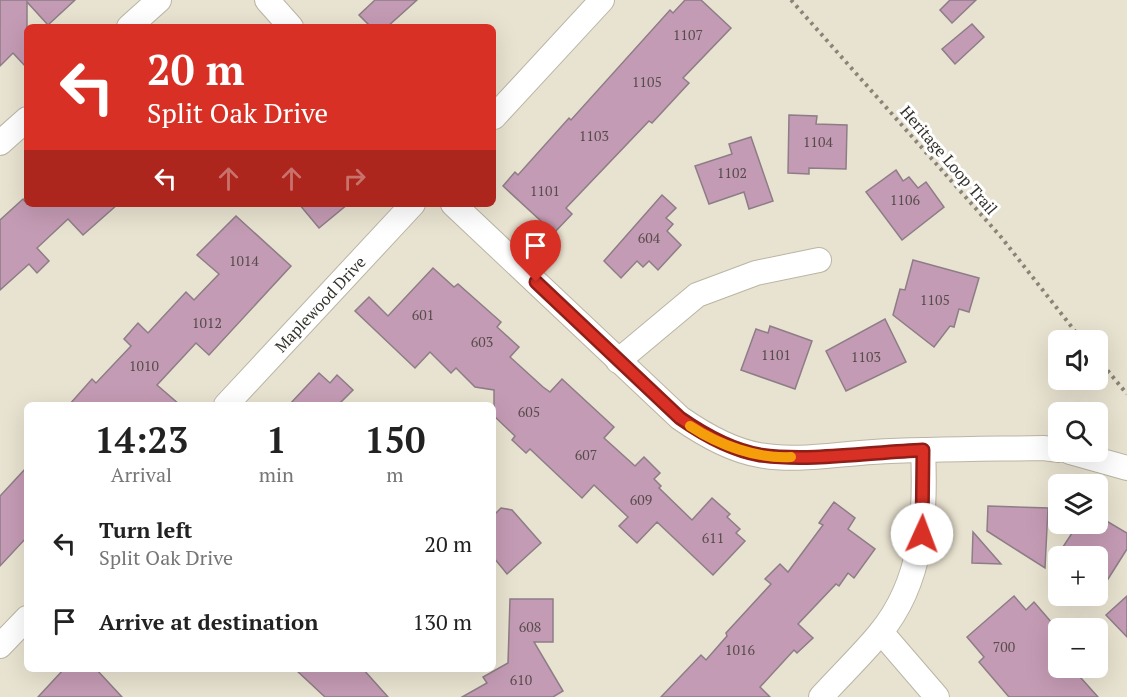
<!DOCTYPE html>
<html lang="en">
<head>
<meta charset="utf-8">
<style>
  body { margin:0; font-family:"PT Serif",serif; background:#f6f6f6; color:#222; height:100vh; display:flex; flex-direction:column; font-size:22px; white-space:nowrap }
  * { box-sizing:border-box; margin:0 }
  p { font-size:20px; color:#767676 }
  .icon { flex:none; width:33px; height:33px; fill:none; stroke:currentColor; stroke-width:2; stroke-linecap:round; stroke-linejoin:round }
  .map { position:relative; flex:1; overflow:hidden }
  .side { position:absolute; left:24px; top:402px; width:472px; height:270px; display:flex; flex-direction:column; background:#fff; border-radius:9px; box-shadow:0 6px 24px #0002 }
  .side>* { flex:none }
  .hud { position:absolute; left:24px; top:24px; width:472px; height:183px; border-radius:9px; box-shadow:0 6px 24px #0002; background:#d93025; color:#fff; overflow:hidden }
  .tools { position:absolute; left:1048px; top:330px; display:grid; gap:12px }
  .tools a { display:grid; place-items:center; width:60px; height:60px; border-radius:9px; background:#fff; box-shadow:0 6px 24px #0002; font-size:30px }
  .pin { position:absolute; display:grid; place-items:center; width:51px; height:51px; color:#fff; margin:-62px -26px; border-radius:50% 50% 50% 0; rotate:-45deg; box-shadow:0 0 6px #0007 }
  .pin .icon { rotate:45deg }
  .me { position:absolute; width:66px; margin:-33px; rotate:2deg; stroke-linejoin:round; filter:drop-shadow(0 0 4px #0008) }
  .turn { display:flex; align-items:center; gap:21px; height:126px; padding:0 24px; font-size:27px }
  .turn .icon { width:78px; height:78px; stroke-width:2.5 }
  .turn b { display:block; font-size:42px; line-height:51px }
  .lanes { display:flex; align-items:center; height:57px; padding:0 24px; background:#0003; justify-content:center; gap:30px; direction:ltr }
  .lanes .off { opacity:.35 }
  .eta { display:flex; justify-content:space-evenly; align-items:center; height:102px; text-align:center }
  .eta b { font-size:36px; font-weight:700; line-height:42px }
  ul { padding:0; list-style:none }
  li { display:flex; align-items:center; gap:18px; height:78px; padding:0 24px }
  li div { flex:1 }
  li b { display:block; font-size:22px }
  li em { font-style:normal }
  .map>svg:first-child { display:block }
  .building { fill:#c49bb4; stroke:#8d7d86; stroke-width:1.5 }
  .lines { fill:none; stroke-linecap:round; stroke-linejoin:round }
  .minor-casing { stroke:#bab5a4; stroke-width:26 }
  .path { stroke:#888478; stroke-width:4; stroke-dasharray:3 4.5; stroke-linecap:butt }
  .minor { stroke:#fff; stroke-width:24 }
  .route-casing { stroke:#8d1f18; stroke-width:15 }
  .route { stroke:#d93025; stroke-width:10 }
  .slow { stroke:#f59e0b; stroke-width:10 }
  .labels { text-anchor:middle; stroke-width:6; stroke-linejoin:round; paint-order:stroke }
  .number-label { font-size:14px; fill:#574c4c }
  .street-label { font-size:16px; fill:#33312a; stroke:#fff }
</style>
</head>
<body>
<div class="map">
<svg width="1127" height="697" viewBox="0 0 1127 697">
  <rect width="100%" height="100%" fill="#e8e2d0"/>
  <g class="building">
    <polygon points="0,0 75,0 48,25 27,2 27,68 13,53 0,66"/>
    <polygon points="375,0 417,0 387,27 371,27 359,15"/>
    <polygon points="685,0 701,0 731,28 683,78 689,83 652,123 649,121 566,208 572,214 554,233 503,186 515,172 518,175 569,118 571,120 670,10 673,13"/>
    <polygon points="950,0 976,0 952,23 940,10"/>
    <polygon points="972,24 984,37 955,64 942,49"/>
    <polygon points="789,115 817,116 816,124 847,125 846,169 809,168 809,174 788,173"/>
    <polygon points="751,137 773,201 749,209 744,192 709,204 695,166 732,154 729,144"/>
    <polygon points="896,170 903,181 909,177 918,188 926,182 944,207 902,240 866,192"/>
    <polygon points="662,195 676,208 666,218 673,224 667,231 681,245 658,270 649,261 643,267 637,261 621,278 604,261"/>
    <polygon points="23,199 27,204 118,204 83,235 68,219 37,248 49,261 37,273 29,264 0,290 0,220"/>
    <polygon points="299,204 348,204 319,228"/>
    <polygon points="236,216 291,266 209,355 196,343 157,385 180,405 69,405 92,379 96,383 131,346 124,339 138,323 148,333 186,292 194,300 219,274 197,255"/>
    <polygon points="913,260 979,278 969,312 959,309 954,327 950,326 934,347 893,315 900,289 905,290"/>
    <polygon points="433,268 454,287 458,284 501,322 497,327 519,347 510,357 543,387 550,392 562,379 614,427 604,438 635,466 644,457 660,473 654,479 661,486 659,488 692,520 712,498 730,514 727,517 740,529 736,533 745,541 713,575 657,522 637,543 619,526 628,517 594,485 582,498 530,449 526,453 512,440 515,436 494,416 494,390 475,387 456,368 451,373 430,352 415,368 355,311 369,297 388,316"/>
    <polygon points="885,319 906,362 846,391 826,351"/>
    <polygon points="770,326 812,341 795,389 741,370 756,329 768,333"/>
    <polygon points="319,373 330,383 337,375 353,390 338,405 289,405"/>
    <polygon points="27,467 27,537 0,566 0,496"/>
    <polygon points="834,502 855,518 848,529 875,549 854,578 848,573 839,586 836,584 798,624 813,638 797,653 794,650 760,687 770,697 661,697 701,655 706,660 727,636 726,633 771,584 765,579 780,564 788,572 823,525 819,523"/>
    <polygon points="988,506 1048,508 1045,568 987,531"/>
    <polygon points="501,508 512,510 541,543 507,574 494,558 494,515"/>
    <polygon points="1098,516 1127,533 1127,549 1098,595 1098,556 1057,556 1078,524 1098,524"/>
    <polygon points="973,532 1001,564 972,563"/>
    <polygon points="1014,596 1026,610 1034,602 1059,631 1059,668 1072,668 1098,697 1009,697 979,662 984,657 967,637"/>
    <polygon points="1127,596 1127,637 1106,615"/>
    <polygon points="510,599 553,599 553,642 534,642 563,691 553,697 462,697 487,683 483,677 508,663"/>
    <polygon points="64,669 96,669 122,697 38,697"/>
    <polygon points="295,669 363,669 388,697 325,697"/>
  </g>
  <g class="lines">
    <g class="minor-casing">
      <g id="minor">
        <polyline points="267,0 291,27"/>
        <polyline points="129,27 159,0"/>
        <polyline points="494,117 602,0"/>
        <polyline points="0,143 27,119"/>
        <path d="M453,204l227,214c23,16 50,32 79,37 36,7 77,-1 114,-3 57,-3 113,-3 170,-4l16,2"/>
        <polyline points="618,361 697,295 756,273 819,260"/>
        <polyline points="226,405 413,204"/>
        <polyline points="1070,452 1127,468"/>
        <polyline points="881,632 937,697"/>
        <polyline points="0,646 27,618"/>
        <path d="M821,697c19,-21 41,-42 59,-64 43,-52 46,-119 43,-183"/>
      </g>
    </g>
    <g class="path">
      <polyline points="791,0 1001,237 1082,340"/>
      <polyline points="1098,359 1127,394"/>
    </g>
    <use href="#minor" class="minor"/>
  </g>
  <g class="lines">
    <g class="route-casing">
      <path id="route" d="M536,282l144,136c23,16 51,32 80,37 48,7 113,-3 163,-5l-1,84"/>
    </g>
    <use href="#route" class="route"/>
    <path class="slow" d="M690,426c29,19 67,33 101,31"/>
  </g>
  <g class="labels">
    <g class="number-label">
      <text x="688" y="40">1107</text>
      <text x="647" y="87">1105</text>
      <text x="594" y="141">1103</text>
      <text x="818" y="147">1104</text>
      <text x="732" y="178">1102</text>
      <text x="545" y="196">1101</text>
      <text x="905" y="205">1106</text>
      <text x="649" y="243">604</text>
      <text x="244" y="266">1014</text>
      <text x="935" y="305">1105</text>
      <text x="423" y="320">601</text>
      <text x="207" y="328">1012</text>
      <text x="482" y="347">603</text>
      <text x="776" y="360">1101</text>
      <text x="866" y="362">1103</text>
      <text x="144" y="371">1010</text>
      <text x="529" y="417">605</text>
      <text x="586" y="460">607</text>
      <text x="641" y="505">609</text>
      <text x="713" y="543">611</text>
      <text x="530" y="632">608</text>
      <text x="1004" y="652">700</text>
      <text x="740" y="655">1016</text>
      <text x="521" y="685">610</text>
    </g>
    <g class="street-label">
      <text transform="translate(949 160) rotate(49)" y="6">Heritage Loop Trail</text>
      <text transform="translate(320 304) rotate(-47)" y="6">Maplewood Drive</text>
    </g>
  </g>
</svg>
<div class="tools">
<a><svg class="icon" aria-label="sound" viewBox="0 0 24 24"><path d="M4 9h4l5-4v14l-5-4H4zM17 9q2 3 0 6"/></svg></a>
<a><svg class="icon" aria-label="search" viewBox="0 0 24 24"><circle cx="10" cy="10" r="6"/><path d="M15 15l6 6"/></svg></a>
<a><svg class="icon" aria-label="layers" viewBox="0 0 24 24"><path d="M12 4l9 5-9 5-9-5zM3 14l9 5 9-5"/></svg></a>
<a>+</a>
<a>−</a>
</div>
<div class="pin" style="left:536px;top:282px;background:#d93025"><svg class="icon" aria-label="arrive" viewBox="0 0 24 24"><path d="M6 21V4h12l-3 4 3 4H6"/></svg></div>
<svg class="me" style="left:922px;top:534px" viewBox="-20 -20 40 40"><circle r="19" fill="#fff"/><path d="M0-13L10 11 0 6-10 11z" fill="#d93025"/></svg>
<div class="hud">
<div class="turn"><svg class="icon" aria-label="left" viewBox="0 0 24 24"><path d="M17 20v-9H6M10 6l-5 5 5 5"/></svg><div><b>20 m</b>Split Oak Drive</div></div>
<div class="lanes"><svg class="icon" aria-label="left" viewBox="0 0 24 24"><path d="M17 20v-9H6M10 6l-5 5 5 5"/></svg><svg class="icon off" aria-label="ahead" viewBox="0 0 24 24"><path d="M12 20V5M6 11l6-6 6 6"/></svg><svg class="icon off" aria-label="ahead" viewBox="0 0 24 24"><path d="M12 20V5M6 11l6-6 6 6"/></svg><svg class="icon off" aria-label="right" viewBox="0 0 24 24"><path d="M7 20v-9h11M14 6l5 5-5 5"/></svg></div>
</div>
<section class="side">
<div class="eta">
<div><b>14:23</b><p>Arrival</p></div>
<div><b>1</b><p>min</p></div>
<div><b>150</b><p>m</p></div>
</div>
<ul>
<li><svg class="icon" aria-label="left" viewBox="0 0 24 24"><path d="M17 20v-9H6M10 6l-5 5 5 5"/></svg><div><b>Turn left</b><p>Split Oak Drive</p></div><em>20 m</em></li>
<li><svg class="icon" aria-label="arrive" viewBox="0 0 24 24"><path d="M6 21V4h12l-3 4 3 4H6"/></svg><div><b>Arrive at destination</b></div><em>130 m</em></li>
</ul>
</section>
</div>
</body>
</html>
